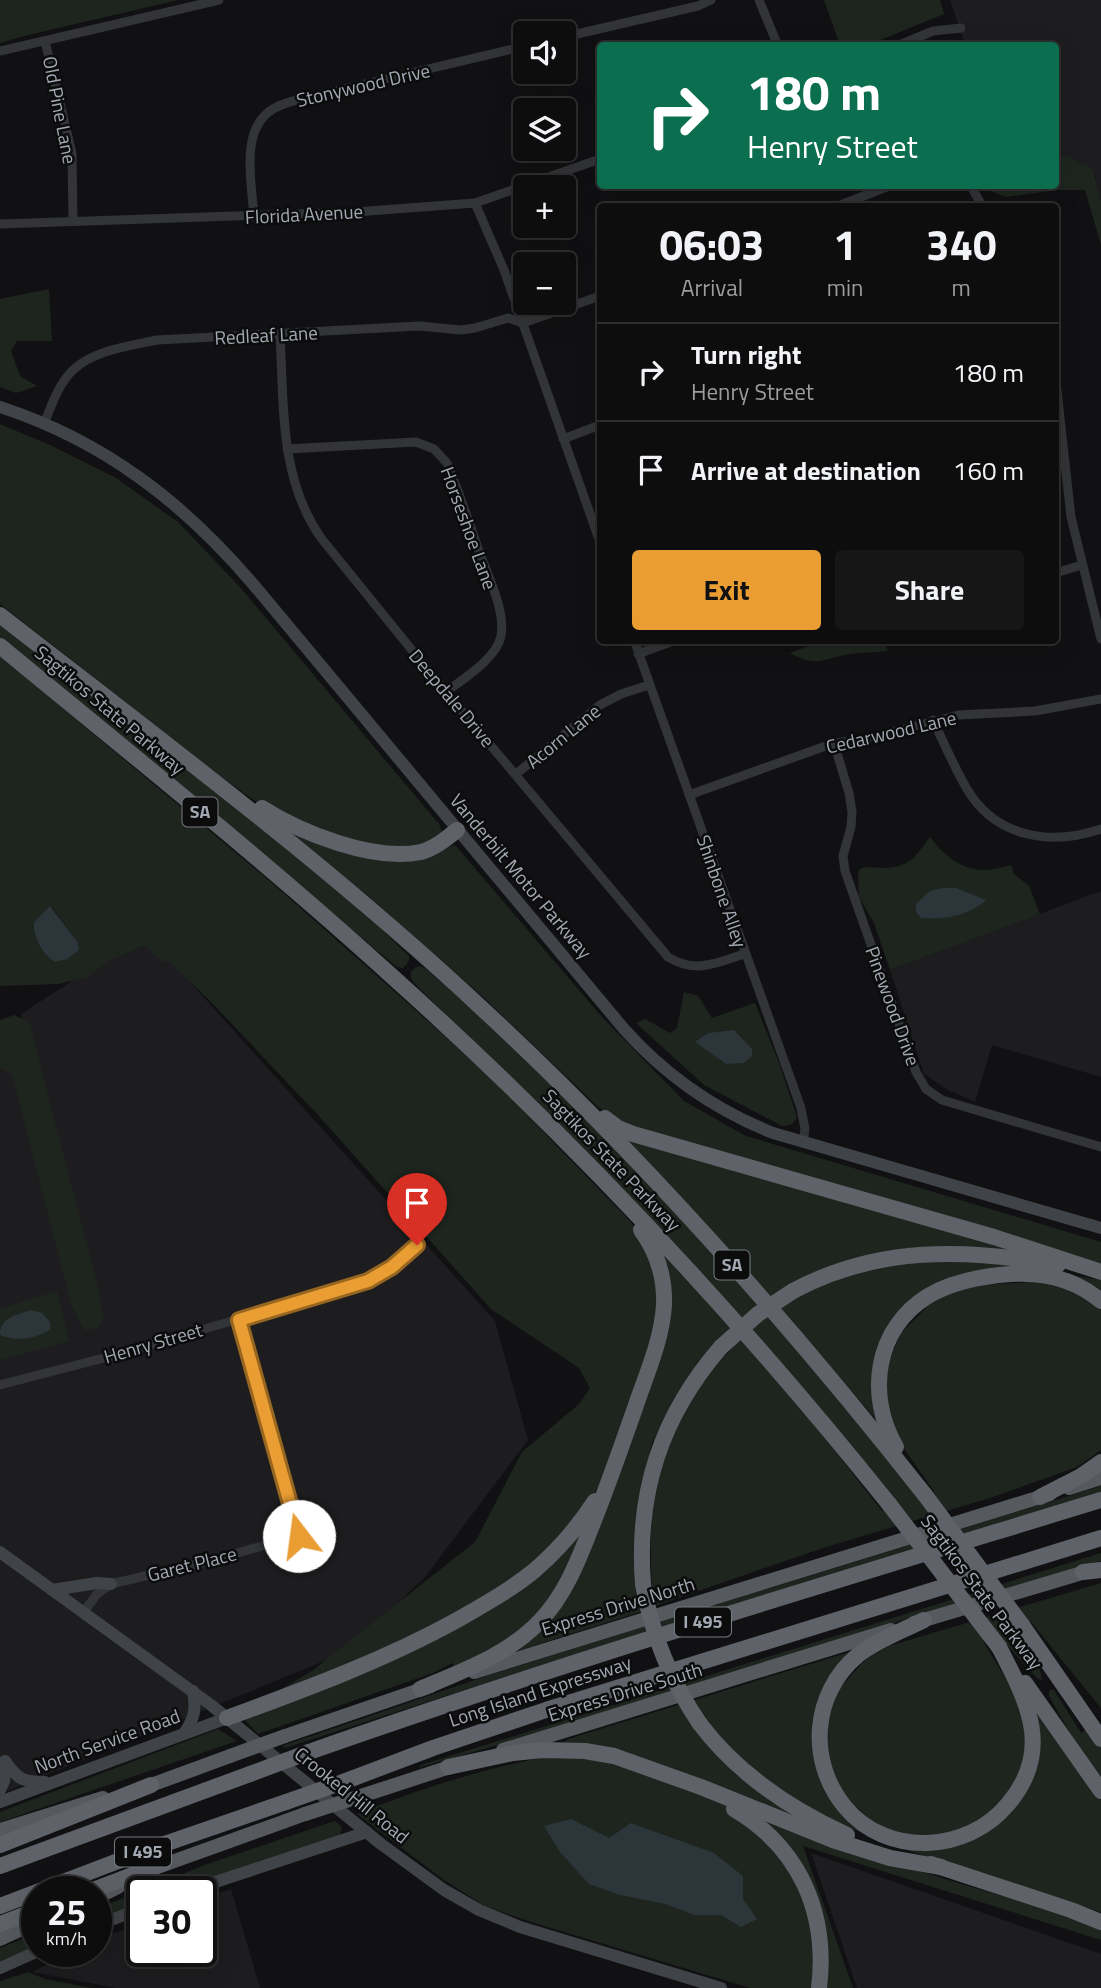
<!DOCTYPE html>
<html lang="en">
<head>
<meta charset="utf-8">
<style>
  body { margin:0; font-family:"Titillium Web",sans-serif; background:#161617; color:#f1f3f6; height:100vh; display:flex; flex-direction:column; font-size:26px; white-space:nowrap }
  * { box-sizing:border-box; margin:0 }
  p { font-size:23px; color:#9a9c9e }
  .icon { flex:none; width:38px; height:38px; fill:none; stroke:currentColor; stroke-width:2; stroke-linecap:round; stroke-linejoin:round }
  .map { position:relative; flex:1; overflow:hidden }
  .side { position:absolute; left:597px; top:203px; width:462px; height:441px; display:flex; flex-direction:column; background:#0d0d0e; border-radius:7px; box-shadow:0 7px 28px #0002,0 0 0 2px #2d2d2e }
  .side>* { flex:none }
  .hud { position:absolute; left:597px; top:42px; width:462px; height:147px; border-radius:7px; box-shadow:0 7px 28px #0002,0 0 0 2px #2d2d2e; background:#0b6e4f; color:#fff; overflow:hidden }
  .fabs { position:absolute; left:513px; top:21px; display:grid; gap:14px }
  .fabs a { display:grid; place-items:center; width:63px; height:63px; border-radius:7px; background:#0d0d0e; box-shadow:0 7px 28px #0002,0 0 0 2px #2d2d2e; font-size:35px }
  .speed { position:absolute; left:21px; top:1876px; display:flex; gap:14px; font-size:35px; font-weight:700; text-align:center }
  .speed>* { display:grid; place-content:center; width:91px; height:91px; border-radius:50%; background:#0d0d0e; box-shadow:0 7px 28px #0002,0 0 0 2px #2d2d2e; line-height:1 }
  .speed small { font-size:18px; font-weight:400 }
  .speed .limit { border:4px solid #111; border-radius:10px; background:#fff; color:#111 }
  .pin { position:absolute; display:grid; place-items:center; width:60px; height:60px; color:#fff; margin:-72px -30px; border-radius:50% 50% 50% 0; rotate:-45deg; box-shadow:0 0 7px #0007 }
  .pin .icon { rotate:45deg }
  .me { position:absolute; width:77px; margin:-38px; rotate:345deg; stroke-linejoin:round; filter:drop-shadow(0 0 5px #0008) }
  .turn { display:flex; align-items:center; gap:24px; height:147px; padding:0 35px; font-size:32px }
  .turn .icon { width:91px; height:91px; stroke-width:2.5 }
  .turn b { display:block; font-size:49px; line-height:60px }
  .eta { display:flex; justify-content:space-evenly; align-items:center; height:119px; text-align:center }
  .eta b { font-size:42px; font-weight:700; line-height:49px }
  .primary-button { display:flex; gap:14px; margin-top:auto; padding:14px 35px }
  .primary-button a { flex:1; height:80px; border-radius:7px; background:#e99d33; color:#111; font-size:28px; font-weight:700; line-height:80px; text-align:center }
  .primary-button a+a { background:#161617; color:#f1f3f6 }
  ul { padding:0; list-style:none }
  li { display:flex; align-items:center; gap:21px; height:98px; padding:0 35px; border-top:2px solid #2d2d2e }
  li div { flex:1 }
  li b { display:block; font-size:26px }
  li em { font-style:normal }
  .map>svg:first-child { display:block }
  .built { fill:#1d1d1f }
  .green { fill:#1e251e; fill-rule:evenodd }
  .water { fill:#2b353a }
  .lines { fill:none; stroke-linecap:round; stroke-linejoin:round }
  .minor { stroke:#323437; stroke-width:9 }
  .secondary { stroke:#404347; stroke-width:12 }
  .trunk { stroke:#565a5f; stroke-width:14 }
  .motorway { stroke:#5f6268; stroke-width:16 }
  .trunk-bridge { stroke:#565a5f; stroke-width:14 }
  .motorway-bridge { stroke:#5f6268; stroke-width:16 }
  .route-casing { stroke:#976621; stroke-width:18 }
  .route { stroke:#e99d33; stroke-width:12 }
  .labels { text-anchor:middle; stroke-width:5; stroke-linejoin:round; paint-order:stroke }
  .shield { fill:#0c0c0d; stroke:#767a81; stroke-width:2 }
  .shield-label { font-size:18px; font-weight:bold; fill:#a3a9b3 }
  .street-label { font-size:19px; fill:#a3a9b3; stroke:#0c0c0d }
</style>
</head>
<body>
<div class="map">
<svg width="1101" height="1988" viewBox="0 0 1101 1988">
  <rect width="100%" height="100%" fill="#111113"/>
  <g class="built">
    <polygon points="950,0 1101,0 1101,204 1095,175 1055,173 1055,46 965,45"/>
    <polygon points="1101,891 1101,1077 992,1045 975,1102 948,1090 924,1074 890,970"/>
    <polygon points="146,933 495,1321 528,1440 425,1577 346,1652 0,1794 0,1056 28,1049 21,1014"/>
    <polygon points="811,1853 1101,1954 1101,1988 857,1988"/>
    <polygon points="231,1889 260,1988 116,1988 32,1972 74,1951 96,1951 96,1940 142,1923 142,1951 201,1951 201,1900"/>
  </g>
  <g class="green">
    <polygon points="0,0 178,0 24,36 0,43"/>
    <polygon points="824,0 940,0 944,14 868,45 840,45"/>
    <polygon points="1067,156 1093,170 1101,202 1101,245 1085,190 1058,190 1006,197 982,188 981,186 1055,186 1055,157"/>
    <polygon points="49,289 52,341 17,341 11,351 20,376 37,386 16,393 0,387 0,299"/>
    <polygon points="0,424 50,445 116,478 178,522 239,586 439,824 442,831 441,837 413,849 364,846 286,819 252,799 219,775 0,604"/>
    <polygon points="0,623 342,891 409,956 409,961 403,968 397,967 0,639"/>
    <path d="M824,640l59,1 5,10c-13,2 -26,1 -39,3 -27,5 -32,14 -59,-1z"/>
    <path d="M0,656l278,232 207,184 146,150 17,27 11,27 -1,39 -21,80 -31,80 -30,47 -50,50 -77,49 -183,77 46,-27 163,-129 47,-90 57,-48 11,-16 -11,-20 -88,-59 -173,-194 -106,-112 -45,-43 -3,2 -3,-1 -17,-16 -35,16 -22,16 -29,7 -58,2zM51,906l26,35 -43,-19z"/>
    <polygon points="272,821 424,857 455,845 602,1017 684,1101 746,1136 1101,1242 1101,1264 627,1127 597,1106 481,995 368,896"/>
    <path d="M930,837c22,29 45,40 81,28l3,9 15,12 11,28 -150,56 -16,-47 -15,-26 -1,-24 2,-4c7,-3 14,-1 22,-1 28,0 33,-11 48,-31z"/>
    <path d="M420,966l5,2 109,95 179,186 209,252 12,-10 -37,-52 -13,-35 1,-34 16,-37 33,-33 39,-15 66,-3 35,8 27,18v142l-24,17 -84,30 -170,51 -168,58c-4,-17 -4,-35 -4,-53 -2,-66 14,-122 54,-175 9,-11 20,-22 29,-32l-10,-10 -33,36 -39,71 -15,71 6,97 -123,39 -1,-3 34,-30 93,-222 16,-141 6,3 109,120 105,134 13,-9 -299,-339 -181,-179 -4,-6v-6l5,-5z"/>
    <path d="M684,992l14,4 14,22 43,-15 24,60 18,54c-3,7 -7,9 -15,9l-78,-41 -68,-62 9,-4 25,14 7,-5z"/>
    <polygon points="14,1015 29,1022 99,1292 104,1319 98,1328 85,1330 72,1307 12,1074 0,1068 0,1020"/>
    <path d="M614,1129l11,6 37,12 305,87 42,17c-25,-1 -51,-4 -76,-4 -49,1 -98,14 -141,38l6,12 17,-10 37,-16 50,-10 89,1 110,18v14l-4,-4c-20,-8 -39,-17 -61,-19 -60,-8 -141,18 -156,84 -6,24 -2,46 1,70 -87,-101 -174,-201 -267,-296z"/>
    <polygon points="57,1291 69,1341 0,1360 0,1309"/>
    <polygon points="1101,1486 1101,1492 495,1680 285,1748 282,1746 492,1674"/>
    <polygon points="580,1531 585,1534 575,1557 536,1619 488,1654 454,1666 452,1663 433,1673 258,1734 245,1720 245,1718 402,1655"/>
    <polygon points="1101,1553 1101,1561 932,1611 522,1738 417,1768 421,1765"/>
    <path d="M1101,1583v125l-70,-86 -12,9c9,15 21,31 23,49l-5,-2 -42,-46 -12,9 39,65 6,32 -8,42 -27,35 -40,20 -42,3 -36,-13 -33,-32 -15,-37 1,-41 11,-26 27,-30 23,-13z"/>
    <polygon points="856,1650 828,1680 817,1754 848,1815 939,1848 1026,1787 1035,1718 1042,1715 1101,1800 1101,1912 910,1851 835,1822 792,1797 695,1729 735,1774 808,1825 562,1743 568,1739"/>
    <polygon points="1049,1690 1054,1690 1081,1733 1087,1728 1101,1748 1101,1780 1073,1738 1049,1696"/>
    <polygon points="218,1729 237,1741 0,1822 0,1812"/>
    <path d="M546,1757l46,1 59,13 149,64 301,91v14l-298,-94 50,142h-103l-219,-66 -46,-16 -41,-26 -87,-66c62,-25 124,-45 189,-57z"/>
    <polygon points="335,1821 342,1827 340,1835 335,1838 169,1892 142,1892 142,1902 96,1921 96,1909 207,1864"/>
    <polygon points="37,1933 37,1946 0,1961 0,1948"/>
    <polygon points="28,1972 45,1979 92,1988 0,1988 0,1981"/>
  </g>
  <g class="water">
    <path d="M943,888h13l30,12c-17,16 -43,20 -65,18l-5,-6v-8l14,-13z"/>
    <path d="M50,906l27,35 2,9 -12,9 -12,3c-13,-8 -22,-25 -21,-40z"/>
    <polygon points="734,1030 752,1049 752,1056 744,1063 726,1064 695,1042 708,1033"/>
    <path d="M31,1310l11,3 8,9v8c-16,9 -33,12 -50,5 0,-18 17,-20 31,-25z"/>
    <polygon points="571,1819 609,1838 631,1823 714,1853 743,1876 743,1899 757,1919 741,1927 721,1915 694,1915 666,1904 620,1895 589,1884 560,1852 544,1826"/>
  </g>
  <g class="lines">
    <g class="minor">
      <polyline points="759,0 778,46"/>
      <polyline points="564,37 698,6 711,0"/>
      <polyline points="45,41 72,153 73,221"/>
      <polyline points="897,46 933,31 961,28"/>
      <polyline points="0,51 219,0"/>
      <polyline points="971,186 982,206"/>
      <polyline points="475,203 504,270 600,542"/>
      <polyline points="838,206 889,186"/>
      <path d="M254,217c-2,-33 -15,-88 19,-108 11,-7 25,-9 37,-12l215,-51"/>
      <polyline points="0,224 355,212 475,203 600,159"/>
      <path d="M280,335c4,69 -1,143 41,203l125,154 222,265c27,17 49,6 76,-3"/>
      <polyline points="1055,373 1071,517 1101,639"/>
      <path d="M44,424c7,-18 15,-41 29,-54 21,-20 57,-24 84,-30l262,-14 42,4 14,-2 33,-10 15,5 77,-27"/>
      <polyline points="563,439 600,425"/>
      <path d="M287,449l129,-7 18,7 13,14c12,28 21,57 31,85 8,24 28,62 23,88 -4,22 -38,43 -55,56"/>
      <polyline points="1055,573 1082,565"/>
      <polyline points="634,640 801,1108 805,1129 803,1143"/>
      <polyline points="638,654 676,640"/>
      <path d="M933,720c11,23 21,47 34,69 29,49 84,57 134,40"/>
      <polyline points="834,743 849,793 852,812 851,827 843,856 845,871 916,1072 926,1089 942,1100 1101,1147"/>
      <polyline points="516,774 600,705 621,694 649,685"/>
      <polyline points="689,795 834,743 861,740 958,715 1035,711 1101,699"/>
      <polyline points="0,1385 119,1354 368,1281 392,1267 417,1245"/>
      <polyline points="83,1613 97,1594 111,1584 205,1562 298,1536 239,1319"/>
    </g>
    <g class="secondary">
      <path d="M0,407c104,34 183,95 253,177l371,445c42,47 91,81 149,104l328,95"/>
      <polyline points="0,1552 211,1705 381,1844 444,1890 479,1910 520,1927 721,1988"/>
      <polyline points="52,1590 97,1583 111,1584"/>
      <path d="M185,1732c10,-15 11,-23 8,-41"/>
      <path d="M5,1761c13,19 18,21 40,21"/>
      <polyline points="0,1790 4,1781 5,1762"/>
      <polyline points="0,1802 227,1718"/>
      <polyline points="185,1892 367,1832"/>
      <polyline points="96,1926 142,1908"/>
      <polyline points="0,1968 38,1951"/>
    </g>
    <g class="trunk">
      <polyline points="1069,1488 1101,1478"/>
      <polyline points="914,1623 1092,1570"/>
      <polyline points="474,1672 1050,1494"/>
      <polyline points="285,1736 431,1686"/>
      <polyline points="503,1750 891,1630"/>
      <polyline points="143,1788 230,1756"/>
      <polyline points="361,1796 456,1765"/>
      <polyline points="0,1830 103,1798"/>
      <polyline points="155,1868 305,1814"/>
      <polyline points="96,1898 118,1887"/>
      <polyline points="0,1939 37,1922"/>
    </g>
    <g class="motorway">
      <path d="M0,615c166,129 335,255 488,399 159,148 303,311 437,481"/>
      <path d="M0,646c133,110 268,217 395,333 179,161 344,338 494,525"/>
      <path d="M262,808c39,25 112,54 159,44 14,-4 25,-13 36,-22"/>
      <polyline points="605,1118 618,1128 633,1134 994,1237 1101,1272"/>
      <path d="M793,1291c84,-45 173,-43 265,-26"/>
      <path d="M896,1447c-30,-52 -21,-118 32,-151 25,-15 55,-20 83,-22 33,-2 64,5 90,27"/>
      <polyline points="1040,1497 1081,1476 1101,1462"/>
      <polyline points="1083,1572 1101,1570"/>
      <path d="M643,1584c-7,-91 18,-168 78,-237"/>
      <path d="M924,1620c-22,11 -47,20 -66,35 -46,38 -51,106 -13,152 42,51 123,46 163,-3 46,-54 19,-103 -9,-157"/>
      <polyline points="1022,1625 1101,1739"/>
      <polyline points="1025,1683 1101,1791"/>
      <path d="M420,1689c42,-18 88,-34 120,-68 25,-26 38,-60 51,-93 16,-40 30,-80 44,-120 11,-33 27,-68 29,-103 1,-27 -7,-53 -23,-75"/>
      <path d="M227,1718c79,-29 158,-58 232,-99 26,-15 53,-30 76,-49 23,-20 43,-43 60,-69"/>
      <path d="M700,1724c38,50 90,85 147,111"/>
      <path d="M309,1752c261,-92 527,-171 792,-252"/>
      <polyline points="448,1767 513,1753 543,1750 585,1751 614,1756 701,1787 833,1840 890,1858 941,1867"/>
      <polyline points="343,1782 433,1748 546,1710 1101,1538"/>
      <path d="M734,1809c66,39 94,104 85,179"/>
      <polyline points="0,1845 151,1785"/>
      <polyline points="931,1864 1071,1910 1101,1922"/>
      <polyline points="0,1866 250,1774"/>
      <polyline points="88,1892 164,1863"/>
      <polyline points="0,1906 147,1850 286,1802"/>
      <polyline points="0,1924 37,1910"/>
    </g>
    <g class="trunk-bridge">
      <polyline points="230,1756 285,1736"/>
      <polyline points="305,1814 361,1796"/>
    </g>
    <g class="motorway-bridge">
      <polyline points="721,1347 758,1314 793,1291"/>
      <polyline points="925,1495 1022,1625"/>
      <polyline points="889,1504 999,1647"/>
      <path d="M643,1584c9,52 27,96 57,140"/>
      <polyline points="250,1774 309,1752"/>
      <polyline points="286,1802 343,1782"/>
    </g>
  </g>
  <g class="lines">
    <g class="route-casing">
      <polyline id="route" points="299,1536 239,1320 368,1281 392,1267 417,1245"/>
    </g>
    <use href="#route" class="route"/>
  </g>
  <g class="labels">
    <g class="shield">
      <rect x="182.5" y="797.5" width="35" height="29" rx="5"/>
      <rect x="714.5" y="1250.5" width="35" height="29" rx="5"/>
      <rect x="675" y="1607.5" width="56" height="29" rx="5"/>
      <rect x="115" y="1837.5" width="56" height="29" rx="5"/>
    </g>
    <g class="shield-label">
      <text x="200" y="818">SA</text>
      <text x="732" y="1271">SA</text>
      <text x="703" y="1628">I 495</text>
      <text x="143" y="1858">I 495</text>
    </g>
    <g class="street-label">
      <text transform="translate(363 85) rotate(-13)" y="7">Stonywood Drive</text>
      <text transform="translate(60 110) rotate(79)" y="7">Old Pine Lane</text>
      <text transform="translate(304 214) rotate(-3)" y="7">Florida Avenue</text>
      <text transform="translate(266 335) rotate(-3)" y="7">Redleaf Lane</text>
      <text transform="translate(469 528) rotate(70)" y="7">Horseshoe Lane</text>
      <text transform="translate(452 698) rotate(50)" y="7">Deepdale Drive</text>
      <text transform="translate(110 710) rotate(40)" y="7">Sagtikos State Parkway</text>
      <text transform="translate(891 732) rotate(-13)" y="7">Cedarwood Lane</text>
      <text transform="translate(563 736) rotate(-39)" y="7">Acorn Lane</text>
      <text transform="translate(521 876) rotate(50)" y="7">Vanderbilt Motor Parkway</text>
      <text transform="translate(722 891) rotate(71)" y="7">Shinbone Alley</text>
      <text transform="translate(893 1006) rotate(70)" y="7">Pinewood Drive</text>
      <text transform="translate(612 1160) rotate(46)" y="7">Sagtikos State Parkway</text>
      <text transform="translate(153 1343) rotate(-16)" y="7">Henry Street</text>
      <text transform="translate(192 1564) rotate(-14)" y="7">Garet Place</text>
      <text transform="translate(982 1592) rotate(53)" y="7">Sagtikos State Parkway</text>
      <text transform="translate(618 1606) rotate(-17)" y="7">Express Drive North</text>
      <text transform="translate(540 1691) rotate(-18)" y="7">Long Island Expressway</text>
      <text transform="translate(625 1692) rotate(-17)" y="7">Express Drive South</text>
      <text transform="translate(107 1741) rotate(-20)" y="7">North Service Road</text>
      <text transform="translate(352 1795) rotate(39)" y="7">Crooked Hill Road</text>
    </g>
  </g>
</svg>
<div class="fabs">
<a><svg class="icon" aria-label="sound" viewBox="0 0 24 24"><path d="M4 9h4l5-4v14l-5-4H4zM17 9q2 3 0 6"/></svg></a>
<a><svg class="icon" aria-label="layers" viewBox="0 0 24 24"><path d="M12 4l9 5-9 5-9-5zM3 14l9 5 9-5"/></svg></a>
<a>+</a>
<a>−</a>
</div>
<div class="speed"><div>25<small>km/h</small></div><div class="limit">30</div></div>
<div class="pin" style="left:417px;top:1245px;background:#d93025"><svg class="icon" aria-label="arrive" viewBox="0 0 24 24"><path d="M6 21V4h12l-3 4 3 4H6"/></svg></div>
<svg class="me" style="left:299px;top:1536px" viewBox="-20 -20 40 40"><circle r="19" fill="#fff"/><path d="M0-13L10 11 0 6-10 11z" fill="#e99d33"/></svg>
<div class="hud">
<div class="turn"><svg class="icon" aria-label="right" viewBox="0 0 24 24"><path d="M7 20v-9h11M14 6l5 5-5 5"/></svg><div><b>180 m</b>Henry Street</div></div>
</div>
<section class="side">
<div class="eta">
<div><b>06:03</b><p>Arrival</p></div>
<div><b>1</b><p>min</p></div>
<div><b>340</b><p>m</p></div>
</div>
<ul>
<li><svg class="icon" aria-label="right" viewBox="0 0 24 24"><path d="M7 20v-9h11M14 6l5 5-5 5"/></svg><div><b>Turn right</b><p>Henry Street</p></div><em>180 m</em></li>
<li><svg class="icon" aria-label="arrive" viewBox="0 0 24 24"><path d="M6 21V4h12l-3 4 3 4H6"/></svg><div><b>Arrive at destination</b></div><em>160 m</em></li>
</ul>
<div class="primary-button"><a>Exit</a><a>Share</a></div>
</section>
</div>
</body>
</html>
